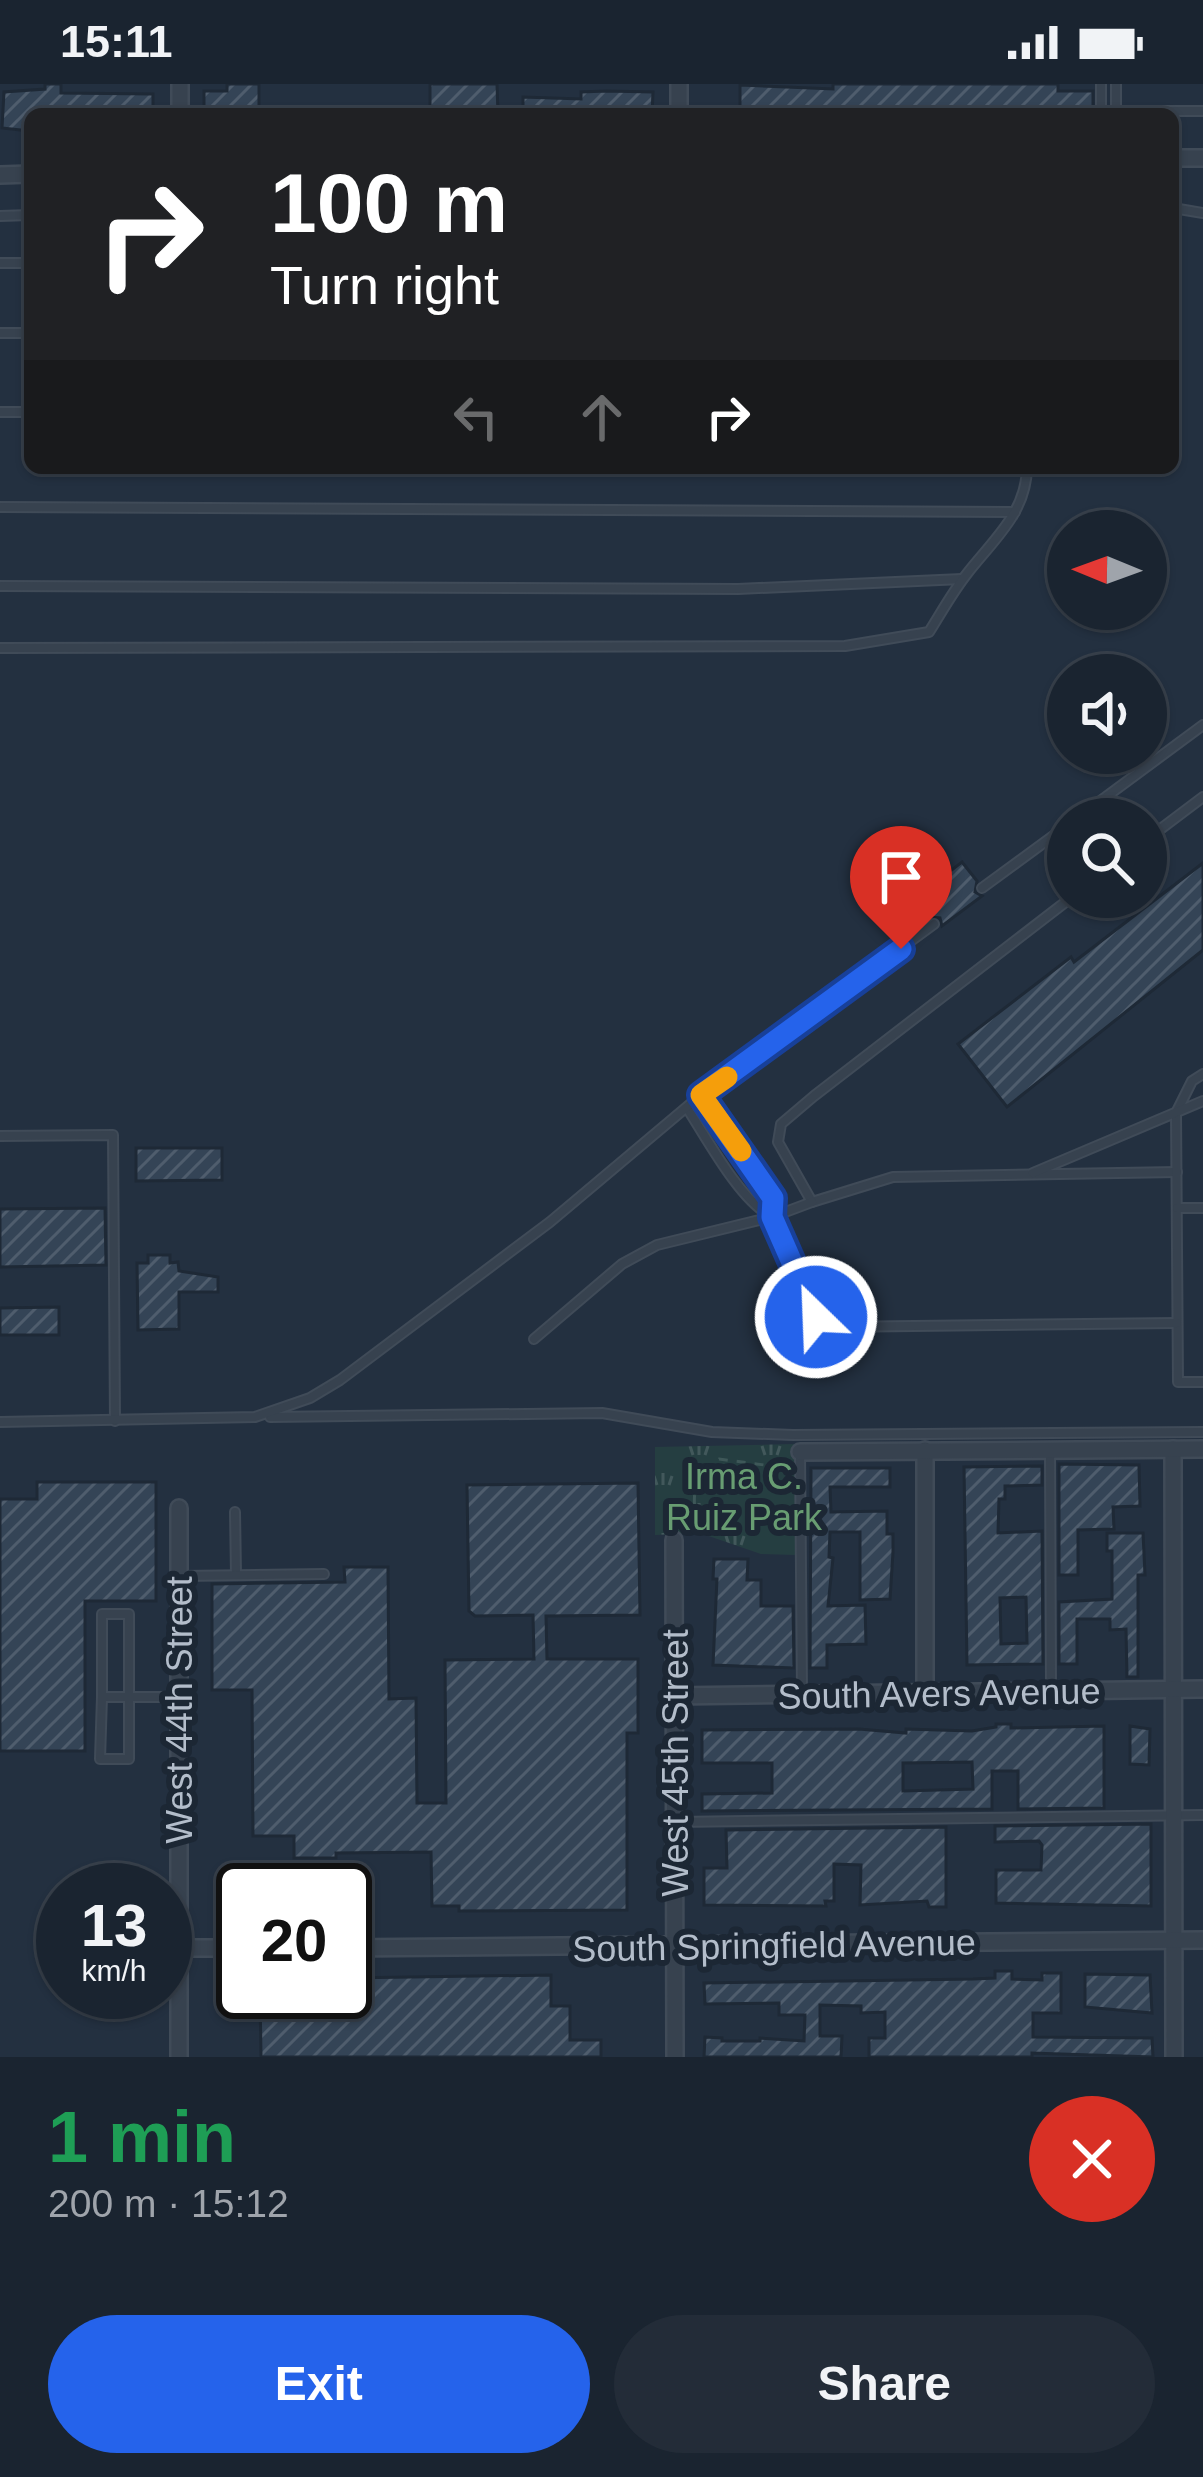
<!DOCTYPE html>
<html lang="en">
<head>
<meta charset="utf-8">
<style>
  body { margin:0; font-family:Helvetica,sans-serif; background:#232c38; color:#f1f3f6; height:100vh; display:flex; flex-direction:column; font-size:45px; white-space:nowrap }
  * { box-sizing:border-box; margin:0 }
  p { font-size:39px; color:#9fa4ab }
  .icon { flex:none; width:66px; height:66px; fill:none; stroke:currentColor; stroke-width:2; stroke-linecap:round; stroke-linejoin:round }
  .map { position:relative; height:1973px; overflow:hidden }
  .drawer { display:flex; flex-direction:column; background:#1a2430; flex:1 }
  .drawer>* { flex:none }
  .guide { position:absolute; left:24px; top:24px; width:1155px; height:366px; border-radius:18px; box-shadow:0 3px 9px #0004,0 0 0 3px #38414c; background:#202124; color:#fff; overflow:hidden }
  .needle { width:78px; rotate:271deg }
  .tools { position:absolute; left:1047px; top:426px; display:grid; gap:24px }
  .tools a { display:grid; place-items:center; width:120px; height:120px; border-radius:50%; background:#1a2430; box-shadow:0 3px 9px #0004,0 0 0 3px #38414c; font-size:60px }
  .speed { position:absolute; left:36px; top:1779px; display:flex; gap:24px; font-size:60px; font-weight:700; text-align:center }
  .speed>* { display:grid; place-content:center; width:156px; height:156px; border-radius:50%; background:#1a2430; box-shadow:0 3px 9px #0004,0 0 0 3px #38414c; line-height:1 }
  .speed small { font-size:30px; font-weight:400 }
  .speed .limit { border:6px solid #111; border-radius:18px; background:#fff; color:#111 }
  .pin { position:absolute; display:grid; place-items:center; width:102px; height:102px; color:#fff; margin:-123px -51px; border-radius:50% 50% 50% 0; rotate:-45deg; box-shadow:0 0 12px #0007 }
  .pin .icon { rotate:45deg }
  .me { position:absolute; width:132px; margin:-66px; rotate:336deg; stroke-linejoin:round; filter:drop-shadow(0 0 9px #0008) }
  .turn { display:flex; align-items:center; gap:42px; height:252px; padding:0 48px; font-size:54px }
  .turn .icon { width:156px; height:156px; stroke-width:2.5 }
  .turn b { display:block; font-size:84px; line-height:102px }
  .lanes { display:flex; align-items:center; height:114px; padding:0 48px; background:#0003; justify-content:center; gap:60px; direction:ltr }
  .lanes .off { opacity:.35 }
  .round { display:grid; place-items:center; flex:none; width:126px; height:126px; border-radius:63px; background:#232c38 }
  .head { display:flex; align-items:center; justify-content:space-between; height:204px; padding:0 48px }
  h1 { font-size:72px; font-weight:700; line-height:90px; color:#1e9e55 }
  .cta { display:flex; gap:24px; margin-top:auto; padding:24px 48px }
  .cta a { flex:1; height:138px; border-radius:72px; background:#2563eb; color:#fff; font-size:48px; font-weight:700; line-height:138px; text-align:center }
  .cta a+a { background:#232c38; color:#f1f3f6 }
  .status { display:flex; justify-content:space-between; align-items:center; height:84px; padding:0 60px; background:#1a2430; direction:ltr }
  .status svg { height:33px; fill:currentColor }
  .map>svg:first-child { display:block }
  .park { fill:url(#park-tufts) }
  .building { fill:url(#building-hatch); stroke:#1e2936; stroke-width:3; fill-rule:evenodd }
  .lines { fill:none; stroke-linecap:round; stroke-linejoin:round }
  .lane-casing { stroke:#404b58; stroke-width:12 }
  .street-casing { stroke:#404b58; stroke-width:20 }
  .path { stroke:#3e5758; stroke-width:3; stroke-dasharray:9 9; stroke-linecap:butt }
  .lane { stroke:#37424f; stroke-width:8 }
  .street { stroke:#37424f; stroke-width:15 }
  .route-casing { stroke:#184099; stroke-width:30 }
  .route { stroke:#2563eb; stroke-width:21 }
  .slow { stroke:#f59e0b; stroke-width:21 }
  .labels { text-anchor:middle; stroke-width:12; stroke-linejoin:round; paint-order:stroke }
  .park-label { font-size:36px; fill:#689d72; stroke:#1c2734 }
  .street-label { font-size:36px; fill:#b3bdca; stroke:#1c2734 }
</style>
</head>
<body>
<div class="status"><b>15:11</b><svg viewBox="0 0 49 12"><path d="M0 12V9h3v3zM5 12V6h3v6zM10 12V3h3v9zM15 12V0h3v12zM26 1h20v11H26zM47 4h2v5h-2z"/></svg></div>
<div class="map">
<svg width="1203" height="1973" viewBox="0 0 1203 1973">
  <defs>
    <pattern id="park-tufts" width="24" height="20" patternUnits="userSpaceOnUse" patternTransform="scale(3)"><rect width="24" height="20" fill="#253e41"/><path d="M3 7l-1-3M5 7V3M7 7l1-3M15 17l-1-3M17 17v-4M19 17l1-3" fill="none" stroke="#42585b"/></pattern>
    <pattern id="building-hatch" width="6" height="6" patternUnits="userSpaceOnUse" patternTransform="scale(3)"><rect width="6" height="6" fill="#344456"/><path d="M-1 1l2-2M0 6l6-6M5 7l2-2" fill="none" stroke="#4f5d6d"/></pattern>
  </defs>
  <rect width="100%" height="100%" fill="#233040"/>
  <polygon class="park" points="796,1360 796,1471 761,1470 700,1449 655,1451 655,1363"/>
  <g class="building">
    <polygon points="45,0 61,0 61,9 153,10 153,30 30,30 30,47 2,44 4,8 45,5"/>
    <polygon points="227,0 259,0 259,30 204,30 204,7 227,7"/>
    <polygon points="430,0 497,0 498,30 430,30"/>
    <polygon points="833,0 1058,0 1058,7 1093,7 1093,30 740,30 740,1 833,5"/>
    <polygon points="606,7 653,8 652,30 523,30 523,13 581,15 581,8"/>
    <polygon points="962,778 977,797 975,808 982,812 942,842 940,834 929,833 915,814"/>
    <polygon points="1203,779 1203,866 1007,1023 958,960 1071,873 1074,878"/>
    <polygon points="136,1064 222,1064 222,1096 136,1097"/>
    <polygon points="105,1124 106,1181 0,1183 0,1125"/>
    <polygon points="148,1171 170,1171 170,1179 178,1178 179,1187 218,1193 218,1208 179,1208 179,1245 138,1246 137,1179 148,1179"/>
    <polygon points="59,1223 59,1251 0,1251 0,1224"/>
    <polygon points="1059,1380 1139,1381 1140,1422 1113,1423 1114,1445 1078,1446 1078,1491 1059,1491"/>
    <path d="M1042,1382v19l-37,1v13h-6l-1,34 44,-2 1,133 -76,1 -3,-198zM1026,1513l1,46 -26,1 -1,-46z"/>
    <polygon points="811,1384 890,1384 890,1403 830,1403 831,1428 887,1427 887,1450 893,1450 893,1468 890,1515 860,1516 860,1448 830,1448 829,1473 833,1474 828,1522 865,1521 866,1560 827,1561 827,1584 810,1584"/>
    <polygon points="37,1398 156,1398 156,1517 85,1517 85,1667 0,1667 0,1415 37,1415"/>
    <polygon points="638,1399 640,1531 546,1532 547,1575 638,1575 638,1649 627,1649 627,1826 459,1827 459,1822 432,1822 431,1768 336,1769 336,1774 294,1774 294,1752 253,1752 252,1606 212,1606 212,1500 345,1498 344,1483 388,1483 389,1615 416,1614 417,1719 446,1719 445,1576 534,1575 533,1531 475,1532 469,1527 467,1401"/>
    <polygon points="1107,1449 1143,1449 1145,1491 1138,1491 1138,1593 1127,1593 1126,1545 1110,1546 1110,1535 1077,1535 1077,1580 1059,1580 1059,1518 1112,1515 1112,1467 1107,1467"/>
    <polygon points="714,1475 748,1475 747,1496 761,1496 761,1522 793,1522 794,1584 713,1581 717,1495 713,1495"/>
    <path d="M996,1640h15v4l93,-2v82l-86,1v-38h-26v38l-290,2v-17l70,-1v-30h-70v-33l157,-1 47,4v-4l66,2 24,-4zM972,1678l1,27 -70,2v-28z"/>
    <polygon points="1130,1642 1150,1645 1149,1681 1130,1680"/>
    <polygon points="1151,1740 1151,1822 996,1819 996,1786 1041,1786 1042,1761 1039,1757 995,1758 995,1742"/>
    <polygon points="946,1743 946,1823 929,1823 927,1817 860,1821 861,1781 834,1780 834,1817 825,1817 826,1822 704,1821 704,1784 727,1784 726,1746"/>
    <polygon points="995,1887 1012,1887 1012,1895 1042,1896 1042,1889 1061,1889 1061,1929 1033,1929 1033,1953 1152,1954 1153,1973 1032,1969 1032,1973 869,1973 869,1954 885,1954 885,1928 861,1929 861,1922 820,1921 820,1952 842,1952 841,1973 704,1973 705,1953 722,1954 722,1957 760,1957 760,1954 804,1957 805,1931 779,1931 779,1919 705,1920 704,1899 973,1895 995,1894"/>
    <polygon points="1085,1890 1150,1891 1152,1929 1085,1923"/>
    <polygon points="551,1891 551,1922 570,1922 570,1956 601,1956 601,1973 261,1973 260,1908 345,1908 345,1894"/>
  </g>
  <g class="lines">
    <g class="lane-casing">
      <g id="lane">
        <polyline points="1101,0 1101,30"/>
        <polyline points="1116,0 1116,27 1203,27"/>
        <polyline points="1173,124 1203,129"/>
        <polyline points="0,132 30,131"/>
        <polyline points="0,179 30,179"/>
        <polyline points="0,249 30,249"/>
        <polyline points="0,328 30,328"/>
        <polyline points="0,423 1015,428"/>
        <polyline points="0,502 738,505 962,495"/>
        <path d="M0,564l845,-2 84,-14c12,-19 23,-39 37,-57 26,-34 60,-61 61,-107"/>
        <polyline points="1076,735 1203,641"/>
        <polyline points="1146,756 1203,713"/>
        <polyline points="982,804 1068,741"/>
        <polyline points="1072,813 814,1012 781,1040 778,1058 812,1118 893,1093 1177,1088"/>
        <polyline points="1203,990 1192,997 1176,1029 1178,1298 1203,1298"/>
        <polyline points="701,1011 773,1114 772,1133 816,1233 831,1243 1177,1239"/>
        <path d="M687,1024c21,32 51,89 82,107"/>
        <polyline points="0,1052 113,1051 115,1337"/>
        <polyline points="1033,1089 1203,1017"/>
        <polyline points="1177,1124 1203,1124"/>
        <polyline points="534,1255 622,1180 657,1161 772,1133 812,1118"/>
        <polyline points="270,1333 602,1329 712,1348 793,1351 1203,1348"/>
        <polyline points="0,1338 255,1333 310,1314 340,1296 550,1138 701,1011 934,840"/>
        <polyline points="1050,1367 1051,1604"/>
        <polyline points="800,1368 802,1609"/>
        <polyline points="235,1428 236,1490"/>
        <polyline points="181,1492 324,1490"/>
        <polyline points="102,1613 102,1530 129,1530 129,1675 100,1675 102,1613 179,1613"/>
        <polyline points="676,1738 1203,1731"/>
      </g>
    </g>
    <g class="street-casing">
      <g id="street">
        <polyline points="180,0 180,30"/>
        <polyline points="679,30 679,0"/>
        <polyline points="1173,74 1203,74"/>
        <polyline points="0,91 30,90"/>
        <polyline points="1173,1365 1174,1973"/>
        <polyline points="925,1366 925,1608"/>
        <polyline points="800,1368 1203,1365"/>
        <polyline points="674,1456 675,1973"/>
        <polyline points="674,1612 1203,1605"/>
        <polyline points="179,1864 243,1864"/>
        <polyline points="345,1864 1203,1856"/>
        <polyline points="179,1973 179,1424"/>
      </g>
    </g>
    <path class="path" d="M697,1438c-6,-30 -3,-45 22,-63l68,9"/>
    <use href="#lane" class="lane"/>
    <use href="#street" class="street"/>
  </g>
  <g class="lines">
    <g class="route-casing">
      <polyline id="route" points="816,1233 772,1133 773,1114 701,1011 901,865"/>
    </g>
    <use href="#route" class="route"/>
    <polyline class="slow" points="727,993 701,1011 741,1067"/>
  </g>
  <g class="labels">
    <g class="park-label">
      <text x="744" y="1405">Irma C.<tspan x="744" dy="41">Ruiz Park</tspan></text>
    </g>
    <g class="street-label">
      <text transform="translate(939 1609) rotate(-1)" y="13">South Avers Avenue</text>
      <text transform="translate(179 1626) rotate(-90)" y="13">West 44th Street</text>
      <text transform="translate(675 1679) rotate(-90)" y="13">West 45th Street</text>
      <text transform="translate(774 1861) rotate(-1)" y="13">South Springfield Avenue</text>
    </g>
  </g>
</svg>
<div class="tools">
<a><svg class="needle" viewBox="-14 -14 28 28"><path d="M0-13l5 13h-10z" fill="#e53935"/><path d="M0 13l5-13h-10z" fill="#9fa4ab"/></svg></a>
<a><svg class="icon" aria-label="sound" viewBox="0 0 24 24"><path d="M4 9h4l5-4v14l-5-4H4zM17 9q2 3 0 6"/></svg></a>
<a><svg class="icon" aria-label="search" viewBox="0 0 24 24"><circle cx="10" cy="10" r="6"/><path d="M15 15l6 6"/></svg></a>
</div>
<div class="speed"><div>13<small>km/h</small></div><div class="limit">20</div></div>
<div class="pin" style="left:901px;top:865px;background:#d93025"><svg class="icon" aria-label="arrive" viewBox="0 0 24 24"><path d="M6 21V4h12l-3 4 3 4H6"/></svg></div>
<svg class="me" style="left:816px;top:1233px" viewBox="-20 -20 40 40"><circle r="17" fill="#2563eb" stroke="#fff" stroke-width="3"/><path d="M0-11L8 9 0 5-8 9z" fill="#fff"/></svg>
<div class="guide">
<div class="turn"><svg class="icon" aria-label="right" viewBox="0 0 24 24"><path d="M7 20v-9h11M14 6l5 5-5 5"/></svg><div><b>100 m</b>Turn right</div></div>
<div class="lanes"><svg class="icon off" aria-label="left" viewBox="0 0 24 24"><path d="M17 20v-9H6M10 6l-5 5 5 5"/></svg><svg class="icon off" aria-label="ahead" viewBox="0 0 24 24"><path d="M12 20V5M6 11l6-6 6 6"/></svg><svg class="icon" aria-label="right" viewBox="0 0 24 24"><path d="M7 20v-9h11M14 6l5 5-5 5"/></svg></div>
</div>
</div>
<section class="drawer">
<div class="head"><div><h1>1 min</h1><p>200 m · 15:12</p></div><a class="round" style="background:#d93025;color:#fff"><svg class="icon" aria-label="close" viewBox="0 0 24 24"><path d="M6 6l12 12M18 6L6 18"/></svg></a></div>
<div class="cta"><a>Exit</a><a>Share</a></div>
</section>
</body>
</html>
